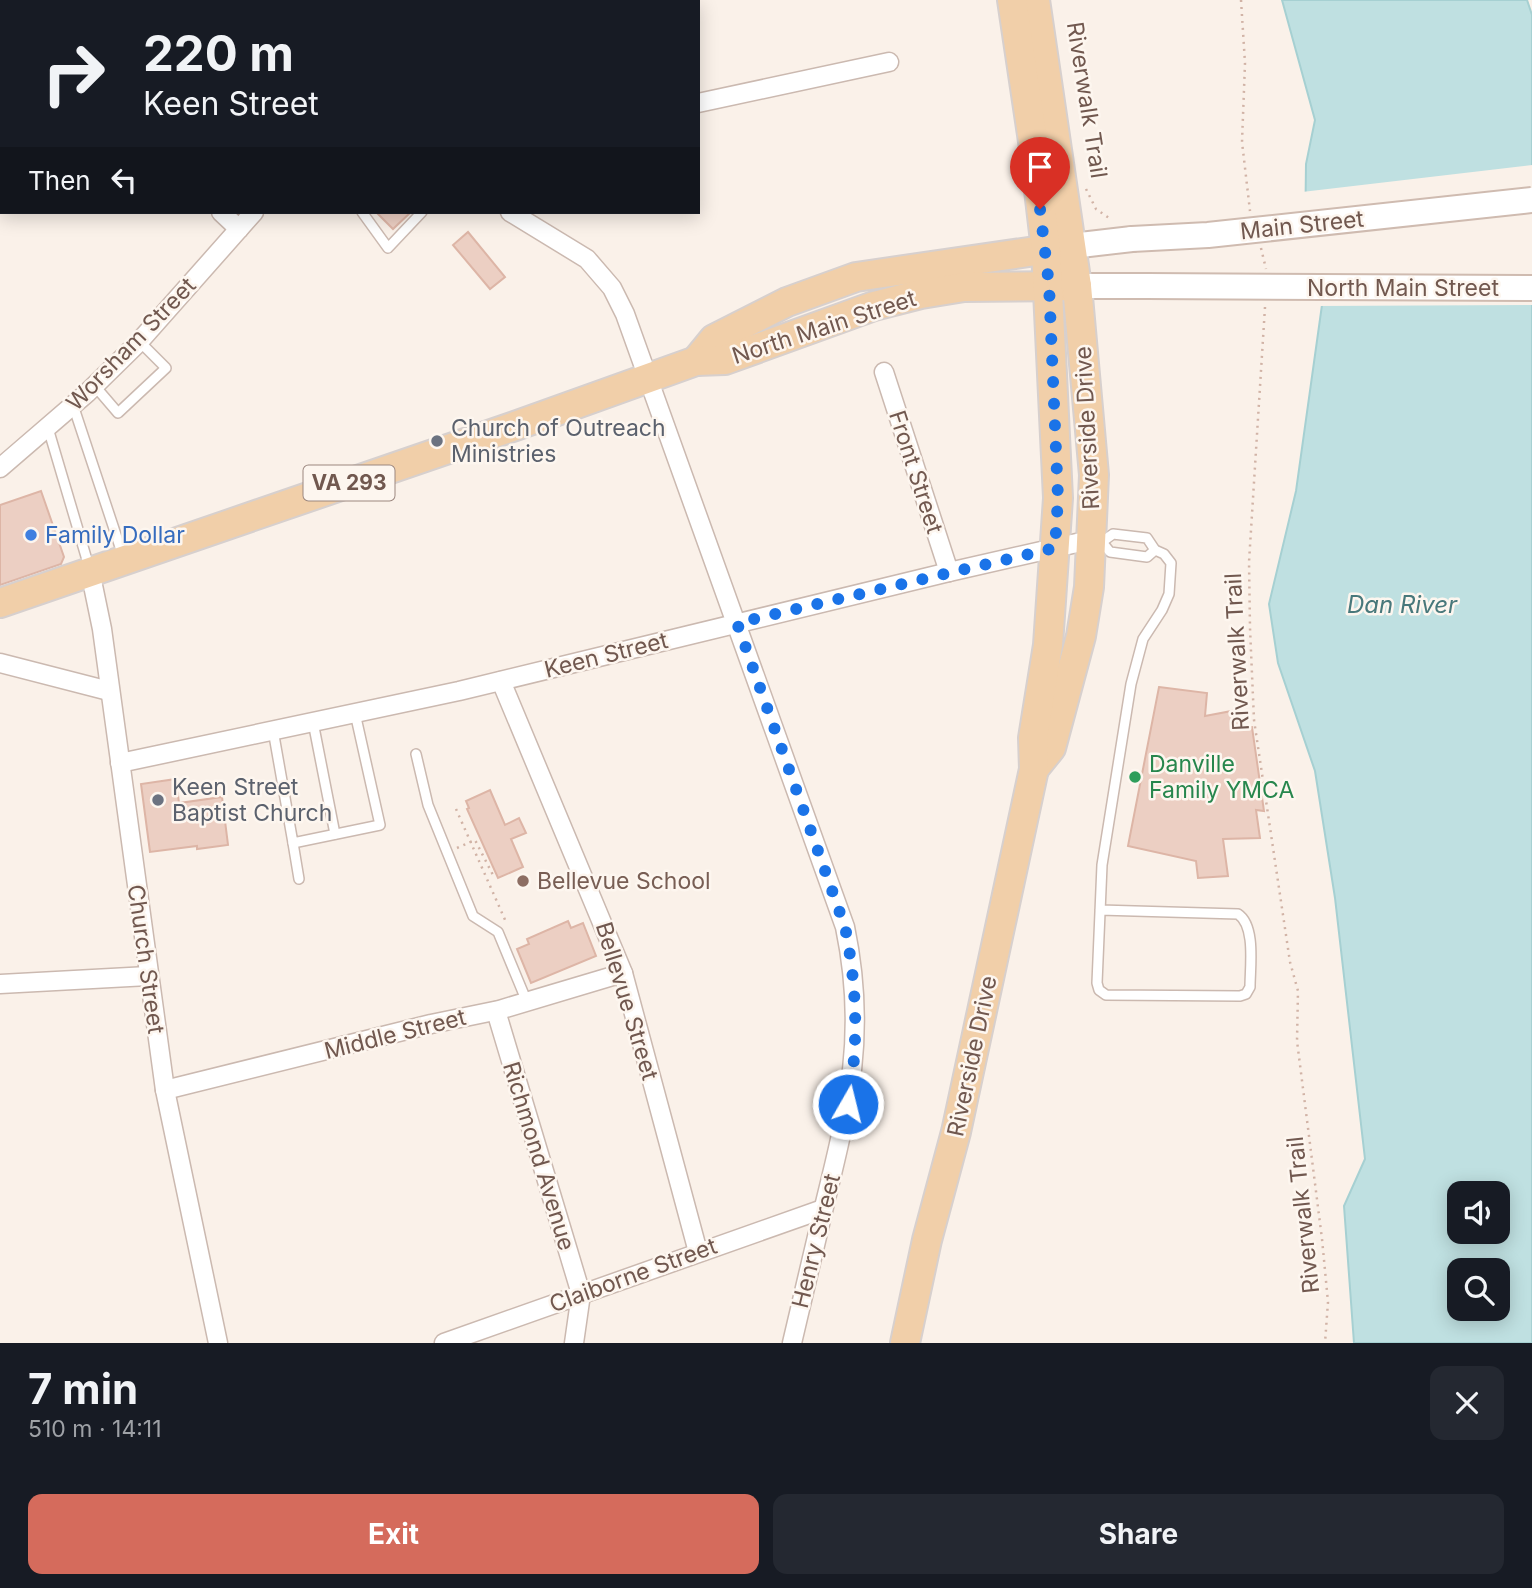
<!DOCTYPE html>
<html lang="en">
<head>
<meta charset="utf-8">
<style>
  body { margin:0; font-family:Inter,sans-serif; background:#242831; color:#f1f3f6; height:100vh; display:flex; flex-direction:column; font-size:26px; white-space:nowrap }
  * { box-sizing:border-box; margin:0 }
  p { font-size:23px; color:#9ea1a6 }
  .icon { flex:none; width:38px; height:38px; fill:none; stroke:currentColor; stroke-width:2; stroke-linecap:round; stroke-linejoin:round }
  .map { position:relative; height:1343px; overflow:hidden }
  .panel { display:flex; flex-direction:column; background:#171b24; flex:1 }
  .panel>* { flex:none }
  .hud { position:absolute; left:0px; top:0px; width:700px; height:214px; box-shadow:0 4px 18px #0003; background:#171b24; color:#f1f3f6; overflow:hidden }
  .tools { position:absolute; left:1447px; top:1181px; display:grid; gap:14px }
  .tools a { display:grid; place-items:center; width:63px; height:63px; border-radius:14px; background:#171b24; box-shadow:0 4px 18px #0003; font-size:35px }
  .pin { position:absolute; display:grid; place-items:center; width:60px; height:60px; color:#fff; margin:-72px -30px; border-radius:50% 50% 50% 0; rotate:-45deg; box-shadow:0 0 7px #0007 }
  .pin .icon { rotate:45deg }
  .me { position:absolute; width:77px; margin:-38px; rotate:8deg; stroke-linejoin:round; filter:drop-shadow(0 0 5px #0008) }
  .turn { display:flex; align-items:center; gap:24px; height:147px; padding:0 28px; font-size:32px }
  .turn .icon { width:91px; height:91px; stroke-width:2.5 }
  .turn b { display:block; font-size:49px; line-height:60px }
  .then { display:flex; align-items:center; height:66px; padding:0 28px; background:#0003; gap:14px; font-size:26px }
  .round { display:grid; place-items:center; flex:none; width:74px; height:74px; border-radius:14px; background:#242831 }
  .summary { display:flex; align-items:center; justify-content:space-between; height:119px; padding:0 28px }
  h1 { font-size:42px; font-weight:700; line-height:52px }
  .primary-button { display:flex; gap:14px; margin-top:auto; padding:14px 28px }
  .primary-button a { flex:1; height:80px; border-radius:14px; background:#d56b5c; color:#fff; font-size:28px; font-weight:700; line-height:80px; text-align:center }
  .primary-button a+a { background:#242831; color:#f1f3f6 }
  .map>svg:first-child { display:block }
  .water { fill:#bfe0e1; stroke:#a6d0d2; stroke-width:2; fill-rule:evenodd }
  .pier { fill:#faf1e9 }
  .building { fill:#eccfc3; stroke:#ddb5a6; stroke-width:2 }
  .lines { fill:none; stroke-linecap:round; stroke-linejoin:round }
  .service-casing { stroke:#cbb9b0; stroke-width:12 }
  .minor-casing { stroke:#cbb9b0; stroke-width:21 }
  .secondary-casing { stroke:#cfbbb0; stroke-width:28 }
  .primary-casing { stroke:#d7d0ce; stroke-width:32 }
  .path { stroke:#d1b3a6; stroke-width:2.5; stroke-dasharray:2 5; stroke-linecap:butt }
  .service { stroke:#fff; stroke-width:9 }
  .minor { stroke:#fff; stroke-width:18 }
  .secondary { stroke:#fff; stroke-width:24 }
  .primary { stroke:#f1cfa9; stroke-width:28 }
  .secondary-bridge-casing { stroke:#cfbbb0; stroke-width:28; stroke-linecap:butt }
  .secondary-bridge { stroke:#fff; stroke-width:24 }
  .route { stroke:#1a73e8; stroke-width:12; stroke-dasharray:0 21.6 }
  .worship-dot { fill:#6b7280; stroke:#fdf6ef; stroke-width:2.5 }
  .shop-dot { fill:#3f7fe0; stroke:#fdf6ef; stroke-width:2.5 }
  .leisure-dot { fill:#2e9e5b; stroke:#fdf6ef; stroke-width:2.5 }
  .education-dot { fill:#8d6e63; stroke:#fdf6ef; stroke-width:2.5 }
  .labels { text-anchor:middle; stroke-width:5; stroke-linejoin:round; paint-order:stroke }
  .shield { fill:#fdf6ef; stroke:#9b877f; stroke-width:2 }
  .shield-label { font-size:21px; font-weight:bold; fill:#71584f }
  .street-label { font-size:23px; fill:#71584f; stroke:#fdf6ef }
  .worship-label { font-size:23px; fill:#5b616d; stroke:#fdf6ef; text-anchor:start }
  .shop-label { font-size:23px; fill:#366cbe; stroke:#fdf6ef; text-anchor:start }
  .leisure-label { font-size:23px; fill:#27864d; stroke:#fdf6ef; text-anchor:start }
  .education-label { font-size:23px; fill:#785e54; stroke:#fdf6ef; text-anchor:start }
  .water-label { font-size:24px; font-style:italic; fill:#48787b; stroke:#fdf6ef }
</style>
</head>
<body>
<div class="map">
<svg width="1532" height="1343" viewBox="0 0 1532 1343">
  <rect width="100%" height="100%" fill="#faf1e9"/>
  <path class="water" d="M1282,0h245l5,15v1328h-178l-10,-137 21,-47 -30,-261 -20,-127 -37,-108 -9,-59 27,-113 26,-186 -17,-61 1,-80 9,-44zM1460,1194h38v38h-38zM1460,1270h38v39h-38z"/>
  <polygon class="pier" points="1532,165 1532,305 1318,306 1302,245 1302,192"/>
  <g class="building">
    <polygon points="376,212 411,212 393,229"/>
    <polygon points="468,232 505,277 490,289 453,245"/>
    <polygon points="41,491 64,557 61,564 0,585 0,505"/>
    <polygon points="1159,687 1207,693 1205,716 1237,710 1244,728 1252,727 1264,811 1256,810 1260,838 1223,839 1228,876 1198,878 1196,861 1128,846"/>
    <polygon points="176,779 179,803 222,797 228,845 197,849 197,846 150,852 141,784"/>
    <polygon points="490,790 505,825 519,818 526,833 511,839 523,867 498,878 467,809 469,808 466,801"/>
    <polygon points="568,921 571,928 583,923 596,956 531,983 517,949 529,944 527,939"/>
  </g>
  <g class="lines">
    <g class="service-casing">
      <g id="service">
        <polyline points="362,212 388,248 422,212"/>
        <polyline points="94,385 118,413 166,368 139,341"/>
        <polyline points="73,405 123,556"/>
        <polyline points="48,428 90,570"/>
        <polyline points="1098,541 1102,542 1110,552 1147,557 1155,550"/>
        <polyline points="313,722 335,834"/>
        <polyline points="273,730 293,843 380,825 355,713"/>
        <polyline points="416,754 428,805 473,916 498,932 527,1002"/>
        <polyline points="293,843 299,879"/>
        <path d="M1100,910l138,4c18,12 12,53 12,73l-4,7 -6,2 -134,-1 -7,-5 -2,-7 5,-118 29,-181 12,-45 19,-29 7,-16 2,-31 -7,-9 -9,-4 -8,-12 -34,-4 -11,8"/>
      </g>
    </g>
    <g class="minor-casing">
      <g id="minor">
        <polyline points="27,0 27,2"/>
        <polyline points="437,2 438,0"/>
        <polyline points="698,103 889,62"/>
        <polyline points="0,129 2,127"/>
        <polyline points="221,212 239,229"/>
        <path d="M510,212l77,47 25,29 13,26 220,613c22,106 4,178 -21,280 -11,45 -21,91 -32,136"/>
        <polyline points="884,372 949,572"/>
        <polyline points="0,468 87,393 138,343 254,212"/>
        <polyline points="90,571 102,629 165,1090 218,1343"/>
        <polyline points="0,663 109,691"/>
        <polyline points="501,681 623,973 698,1252"/>
        <polyline points="120,763 459,691 949,572 1090,540"/>
        <polyline points="0,984 148,976"/>
        <polyline points="496,1011 581,1294 574,1343"/>
        <polyline points="165,1090 431,1024 499,1010 623,973"/>
        <polyline points="444,1343 823,1209"/>
      </g>
    </g>
    <g class="secondary-casing">
      <g id="secondary">
        <polyline points="1072,246 1132,239"/>
        <polyline points="1077,286 1147,286"/>
      </g>
    </g>
    <g class="primary-casing">
      <g id="primary">
        <polyline points="696,361 714,339 787,302 856,277 1063,247"/>
        <polyline points="0,603 515,426 696,361 725,360 874,306 921,294 964,287 1077,286"/>
        <polyline points="1034,769 1051,748 1081,636 1089,587 1094,475 1077,286 1035,0"/>
        <polyline points="905,1343 927,1240 956,1132 1034,769 1033,738 1048,645 1058,498 1046,250 1034,148 1012,0"/>
      </g>
    </g>
    <g class="path">
      <polyline points="1241,0 1245,63 1242,142 1250,211"/>
      <polyline points="1086,189 1096,209 1112,220"/>
      <polyline points="1261,248 1266,269"/>
      <polyline points="1265,307 1249,562 1250,628 1254,720 1290,962 1298,991 1297,1041 1322,1239 1328,1302 1325,1343"/>
      <polyline points="456,809 506,922"/>
      <polyline points="457,848 475,840 493,875 497,874"/>
    </g>
    <use href="#service" class="service"/>
    <use href="#minor" class="minor"/>
    <use href="#secondary" class="secondary"/>
    <use href="#primary" class="primary"/>
    <g class="secondary-bridge-casing">
      <g id="secondary-bridge">
        <polyline points="1132,239 1208,235 1532,200"/>
        <polyline points="1147,286 1532,288"/>
      </g>
    </g>
    <use href="#secondary-bridge" class="secondary-bridge"/>
  </g>
  <g class="lines">
    <path class="route" d="M848,1104c11,-59 9,-118 -3,-177l-108,-304 318,-75 3,-50 -9,-213 -9,-76"/>
  </g>
  <g class="worship-dot">
    <circle cx="437" cy="441" r="7"/>
    <circle cx="158" cy="800" r="7"/>
  </g>
  <circle class="shop-dot" cx="31" cy="535" r="7"/>
  <circle class="leisure-dot" cx="1135" cy="777" r="7"/>
  <circle class="education-dot" cx="523" cy="881" r="7"/>
  <g class="labels">
    <rect class="shield" x="303.5" y="465.5" width="91" height="35" rx="5"/>
    <g class="shield-label">
      <text x="349" y="490">VA 293</text>
    </g>
    <g class="street-label">
      <text transform="translate(1087 100) rotate(81)" y="8">Riverwalk Trail</text>
      <text transform="translate(1302 225) rotate(-6)" y="8">Main Street</text>
      <text x="1403" y="296">North Main Street</text>
      <text transform="translate(824 327) rotate(-18)" y="8">North Main Street</text>
      <text transform="translate(131 344) rotate(-46)" y="8">Worsham Street</text>
      <text transform="translate(1087 428) rotate(-93)" y="8">Riverside Drive</text>
      <text transform="translate(916 472) rotate(72)" y="8">Front Street</text>
      <text transform="translate(1237 652) rotate(-93)" y="8">Riverwalk Trail</text>
      <text transform="translate(606 655) rotate(-14)" y="8">Keen Street</text>
      <text transform="translate(146 959) rotate(82)" y="8">Church Street</text>
      <text transform="translate(627 1001) rotate(73)" y="8">Bellevue Street</text>
      <text transform="translate(395 1034) rotate(-14)" y="8">Middle Street</text>
      <text transform="translate(972 1056) rotate(-78)" y="8">Riverside Drive</text>
      <text transform="translate(539 1156) rotate(73)" y="8">Richmond Avenue</text>
      <text transform="translate(1303 1215) rotate(-96)" y="8">Riverwalk Trail</text>
      <text transform="translate(816 1241) rotate(-76)" y="8">Henry Street</text>
      <text transform="translate(633 1275) rotate(-20)" y="8">Claiborne Street</text>
    </g>
    <g class="worship-label">
      <text x="451" y="436">Church of Outreach<tspan x="451" dy="26">Ministries</tspan></text>
      <text x="172" y="795">Keen Street<tspan x="172" dy="26">Baptist Church</tspan></text>
    </g>
    <g class="shop-label">
      <text x="45" y="543">Family Dollar</text>
    </g>
    <g class="leisure-label">
      <text x="1149" y="772">Danville<tspan x="1149" dy="26">Family YMCA</tspan></text>
    </g>
    <g class="education-label">
      <text x="537" y="889">Bellevue School</text>
    </g>
    <g class="water-label">
      <text x="1402" y="613">Dan River</text>
    </g>
  </g>
</svg>
<div class="tools">
<a><svg class="icon" aria-label="sound" viewBox="0 0 24 24"><path d="M4 9h4l5-4v14l-5-4H4zM17 9q2 3 0 6"/></svg></a>
<a><svg class="icon" aria-label="search" viewBox="0 0 24 24"><circle cx="10" cy="10" r="6"/><path d="M15 15l6 6"/></svg></a>
</div>
<div class="pin" style="left:1040px;top:209px;background:#d93025"><svg class="icon" aria-label="arrive" viewBox="0 0 24 24"><path d="M6 21V4h12l-3 4 3 4H6"/></svg></div>
<svg class="me" style="left:848px;top:1104px" viewBox="-20 -20 40 40"><circle r="17" fill="#1a73e8" stroke="#fff" stroke-width="3"/><path d="M0-11L8 9 0 5-8 9z" fill="#fff"/></svg>
<div class="hud">
<div class="turn"><svg class="icon" aria-label="right" viewBox="0 0 24 24"><path d="M7 20v-9h11M14 6l5 5-5 5"/></svg><div><b>220 m</b>Keen Street</div></div>
<div class="then">Then<svg class="icon" aria-label="left" viewBox="0 0 24 24"><path d="M17 20v-9H6M10 6l-5 5 5 5"/></svg></div>
</div>
</div>
<section class="panel">
<div class="summary"><div><h1>7 min</h1><p>510 m · 14:11</p></div><a class="round"><svg class="icon" aria-label="close" viewBox="0 0 24 24"><path d="M6 6l12 12M18 6L6 18"/></svg></a></div>
<div class="primary-button"><a>Exit</a><a>Share</a></div>
</section>
</body>
</html>
